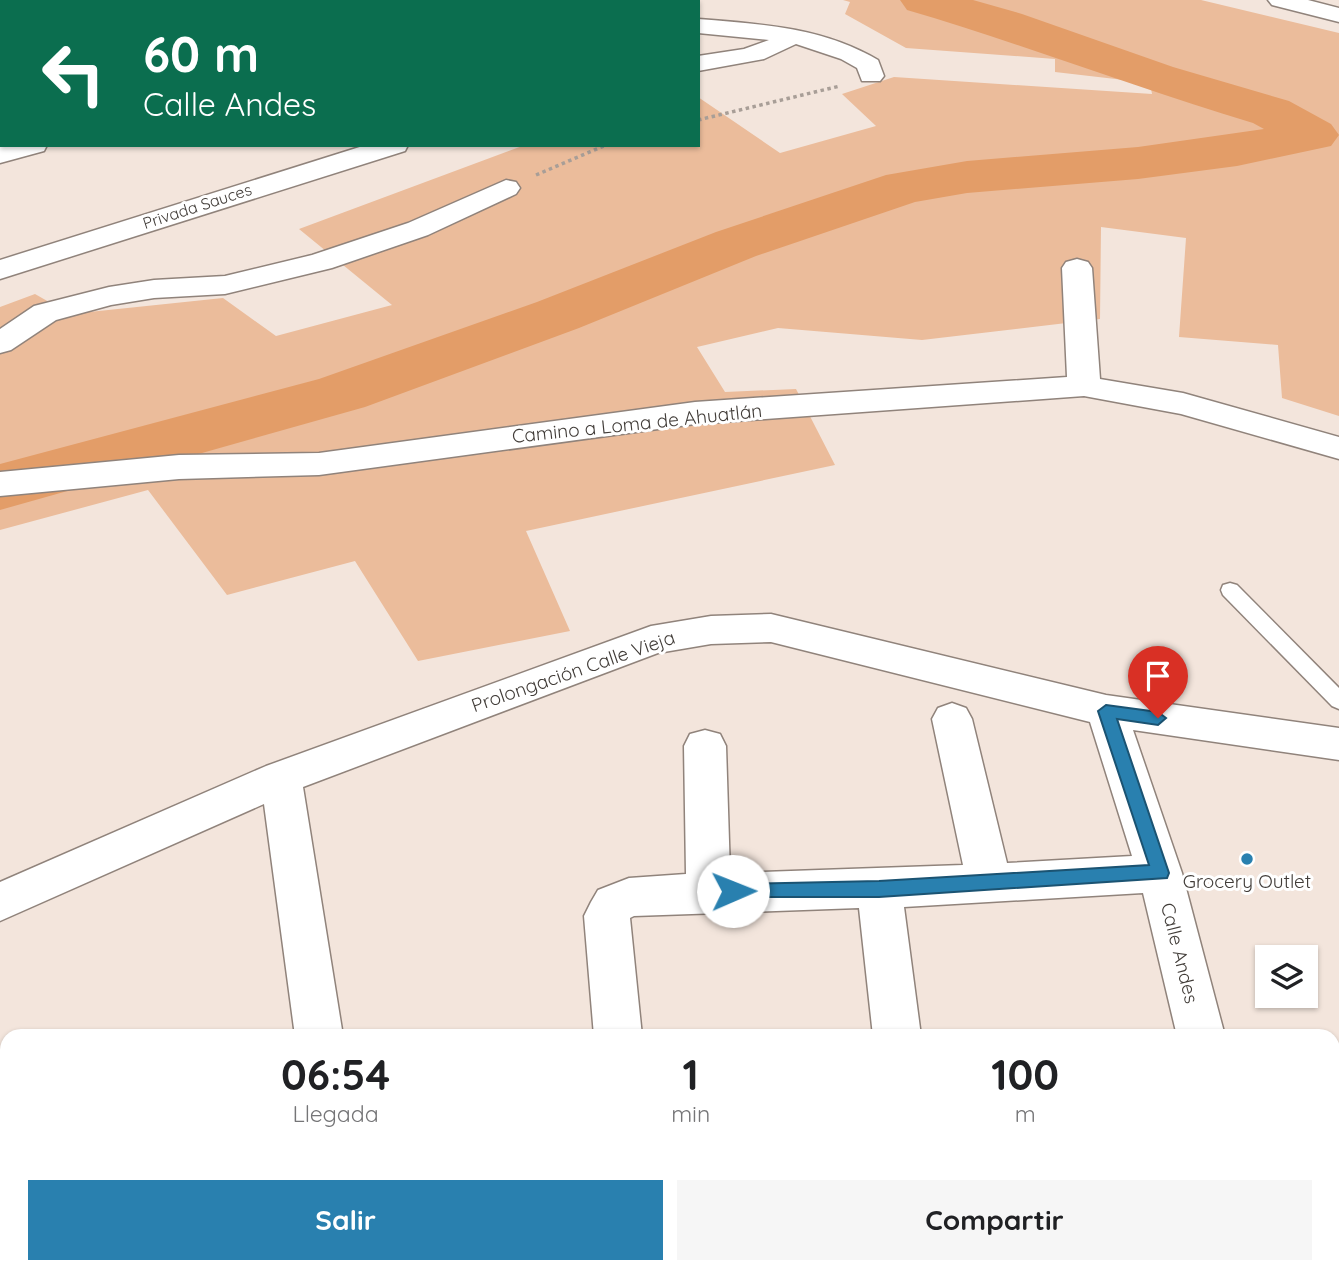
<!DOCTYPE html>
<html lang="es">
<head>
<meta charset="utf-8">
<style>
  body { margin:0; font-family:Quicksand,sans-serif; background:#f6f6f6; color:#202124; height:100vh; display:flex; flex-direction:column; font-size:26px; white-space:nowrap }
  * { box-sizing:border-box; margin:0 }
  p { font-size:23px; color:#757577 }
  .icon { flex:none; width:38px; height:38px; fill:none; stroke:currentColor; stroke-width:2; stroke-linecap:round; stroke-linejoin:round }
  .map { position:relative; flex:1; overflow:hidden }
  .panel { position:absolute; left:0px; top:1029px; width:1340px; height:245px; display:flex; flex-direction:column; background:#fff; border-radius:21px 21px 0 0; box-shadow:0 2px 5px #0004 }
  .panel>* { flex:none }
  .banner { position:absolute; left:0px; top:0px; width:700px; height:147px; box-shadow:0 2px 5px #0004; background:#0b6e4f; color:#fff; overflow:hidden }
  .buttons { position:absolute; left:1255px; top:945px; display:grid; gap:14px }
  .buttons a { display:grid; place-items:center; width:63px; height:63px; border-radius:0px; background:#fff; box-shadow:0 2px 5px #0004; font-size:35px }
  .pin { position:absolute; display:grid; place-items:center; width:60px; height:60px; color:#fff; margin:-72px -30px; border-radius:50% 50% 50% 0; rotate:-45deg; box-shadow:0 0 7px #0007 }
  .pin .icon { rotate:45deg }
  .me { position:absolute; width:77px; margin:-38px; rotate:89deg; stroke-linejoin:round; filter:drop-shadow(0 0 5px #0008) }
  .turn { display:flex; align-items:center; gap:24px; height:147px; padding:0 28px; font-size:32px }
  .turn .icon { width:91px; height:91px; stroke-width:2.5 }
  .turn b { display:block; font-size:49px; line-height:60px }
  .eta { display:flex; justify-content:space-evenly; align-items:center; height:119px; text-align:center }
  .eta b { font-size:42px; font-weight:700; line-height:49px }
  .cta { display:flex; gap:14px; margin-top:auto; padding:14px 28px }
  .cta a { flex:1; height:80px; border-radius:0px; background:#2980af; color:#fff; font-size:28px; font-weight:700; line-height:80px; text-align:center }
  .cta a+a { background:#f6f6f6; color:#202124 }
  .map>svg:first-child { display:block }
  .green { fill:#ebbc9b }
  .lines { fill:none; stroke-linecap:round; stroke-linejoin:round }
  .river { fill:#e39d68; fill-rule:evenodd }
  .building { fill:#d5c8bf; stroke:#ab9e96; stroke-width:2 }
  .lane-casing { stroke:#90837b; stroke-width:3 }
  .street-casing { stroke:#90837b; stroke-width:3 }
  .path { stroke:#a89e97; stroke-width:3.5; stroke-dasharray:3.5 3.5; stroke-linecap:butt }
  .lane { fill:#fff; fill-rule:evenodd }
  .street { fill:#fff; fill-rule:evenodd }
  .route { fill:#2980af; stroke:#1b5372; stroke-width:2 }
  .poi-dot { fill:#2980af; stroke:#fff; stroke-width:2.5 }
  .labels { text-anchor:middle; stroke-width:6; stroke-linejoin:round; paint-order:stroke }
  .far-street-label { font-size:16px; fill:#413c38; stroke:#fff }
  .street-label { font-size:19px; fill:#413c38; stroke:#fff }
  .poi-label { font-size:19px; fill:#413c38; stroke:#fff }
</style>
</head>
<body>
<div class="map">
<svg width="1339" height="1274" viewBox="0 0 1339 1274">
  <rect width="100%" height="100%" fill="#f3e5dc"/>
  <polygon class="green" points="843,0 1201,0 1339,33 1339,416 1282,398 1278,345 1179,337 1186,238 1101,227 1100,319 922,340 778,328 697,347 725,392 796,389 835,465 526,531 570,631 418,661 355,561 227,595 148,490 0,530 0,307 35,294 70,314 223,298 276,336 392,305 299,229 525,145 698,145 698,97 780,153 876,126 842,94 894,77 1152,94 1150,83 1055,72 1055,59 906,48 845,14 850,2"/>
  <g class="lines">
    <path class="river" d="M900,0h73l49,14 151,53 116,34 42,23 8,11 -8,11 -94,20 -99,13 -171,14 -52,9 -159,54 -177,72 -214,79 -365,103v-46l319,-85 218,-77 179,-70 170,-57 81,-14 171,-14 126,-18 -11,-6c-117,-35 -230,-79 -346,-113z"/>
  </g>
  <polygon class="building" points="147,1267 229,1267 229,1274 146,1274"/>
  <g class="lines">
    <g class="lane-casing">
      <polygon id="lane" points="1230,583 1237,585 1339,688 1339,709 1332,706 1223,595 1221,590 1223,585"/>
    </g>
    <g class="street-casing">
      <g id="street">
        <polygon points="64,0 88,0 90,2 65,2"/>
        <polygon points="162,0 190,0 160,2"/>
        <polygon points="462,0 501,0 503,2 463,2"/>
        <polygon points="1268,0 1308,0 1339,8 1339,22 1272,5"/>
        <path d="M698,19c63,5 124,8 180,41l6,16 -4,5h-18l-5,-13 -16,-9 -45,-15 -32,15 -66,12v-15l46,-7 25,-9 -71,-7z"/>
        <polygon points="0,41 2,41 0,56"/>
        <polygon points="47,145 44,151 0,163 0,146"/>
        <polygon points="366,145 408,145 405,151 0,279 0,260"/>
        <polygon points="506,180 516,182 520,188 516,194 428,235 332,268 225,294 154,298 111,305 56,320 11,350 0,353 0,329 34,306 109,287 154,280 225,276 312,255 408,223"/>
        <polygon points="1077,259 1088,262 1092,268 1100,379 1183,393 1339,437 1339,459 1181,414 1084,396 695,424 319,475 179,479 0,496 0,472 179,455 319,453 695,402 1067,377 1062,268 1066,262"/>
        <polygon points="771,614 1106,695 1339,728 1339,760 1133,730 1182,873 1225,1036 1177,1036 1143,893 904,907 921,1036 873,1036 859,908 634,916 630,918 642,1036 594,1036 584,916 591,902 598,890 629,878 686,874 684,746 690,734 705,730 720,734 726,746 730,873 963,865 932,719 938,708 952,703 966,708 972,719 1007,863 1132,856 1090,722 771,642 711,644 658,653 303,787 343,1036 295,1036 264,804 0,921 0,882 266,766 651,626 711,616"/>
        <polygon points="1009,1267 1066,1267 1063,1274 1006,1274"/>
      </g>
    </g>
    <g class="path">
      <polyline points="698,120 840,86"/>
      <polyline points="536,175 606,145"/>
    </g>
    <use href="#lane" class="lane"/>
    <use href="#street" class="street"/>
  </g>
  <polygon class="route" points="1106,705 1158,712 1166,718 1158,725 1117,719 1169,873 1167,878 879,897 726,897 724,891 726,886 733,884 879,881 1149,865 1098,711"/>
  <circle class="poi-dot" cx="1247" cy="859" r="7"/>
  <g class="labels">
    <g class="far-street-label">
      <text transform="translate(197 206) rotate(-18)" y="6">Privada Sauces</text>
    </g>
    <g class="street-label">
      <text transform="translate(637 423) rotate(-6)" y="7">Camino a Loma de Ahuatlán</text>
      <text transform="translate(573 671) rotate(-19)" y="7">Prolongación Calle Vieja</text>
      <text transform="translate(1180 953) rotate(76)" y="7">Calle Andes</text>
    </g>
    <g class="poi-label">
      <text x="1247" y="888">Grocery Outlet</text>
    </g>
  </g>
</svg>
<div class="buttons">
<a><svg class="icon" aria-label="layers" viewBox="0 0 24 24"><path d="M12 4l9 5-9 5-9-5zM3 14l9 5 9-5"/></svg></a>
</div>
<div class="pin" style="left:1158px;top:718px;background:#d93025"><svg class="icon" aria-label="arrive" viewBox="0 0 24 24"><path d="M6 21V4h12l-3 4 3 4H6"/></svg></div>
<svg class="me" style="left:733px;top:891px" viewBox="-20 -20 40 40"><circle r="19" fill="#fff"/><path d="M0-13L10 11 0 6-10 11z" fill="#2980af"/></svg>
<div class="banner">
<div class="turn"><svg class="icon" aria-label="left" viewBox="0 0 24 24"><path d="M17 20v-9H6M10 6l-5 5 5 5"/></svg><div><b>60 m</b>Calle Andes</div></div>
</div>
<section class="panel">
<div class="eta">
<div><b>06:54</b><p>Llegada</p></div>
<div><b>1</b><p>min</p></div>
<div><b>100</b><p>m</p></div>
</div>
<div class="cta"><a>Salir</a><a>Compartir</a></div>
</section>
</div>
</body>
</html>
